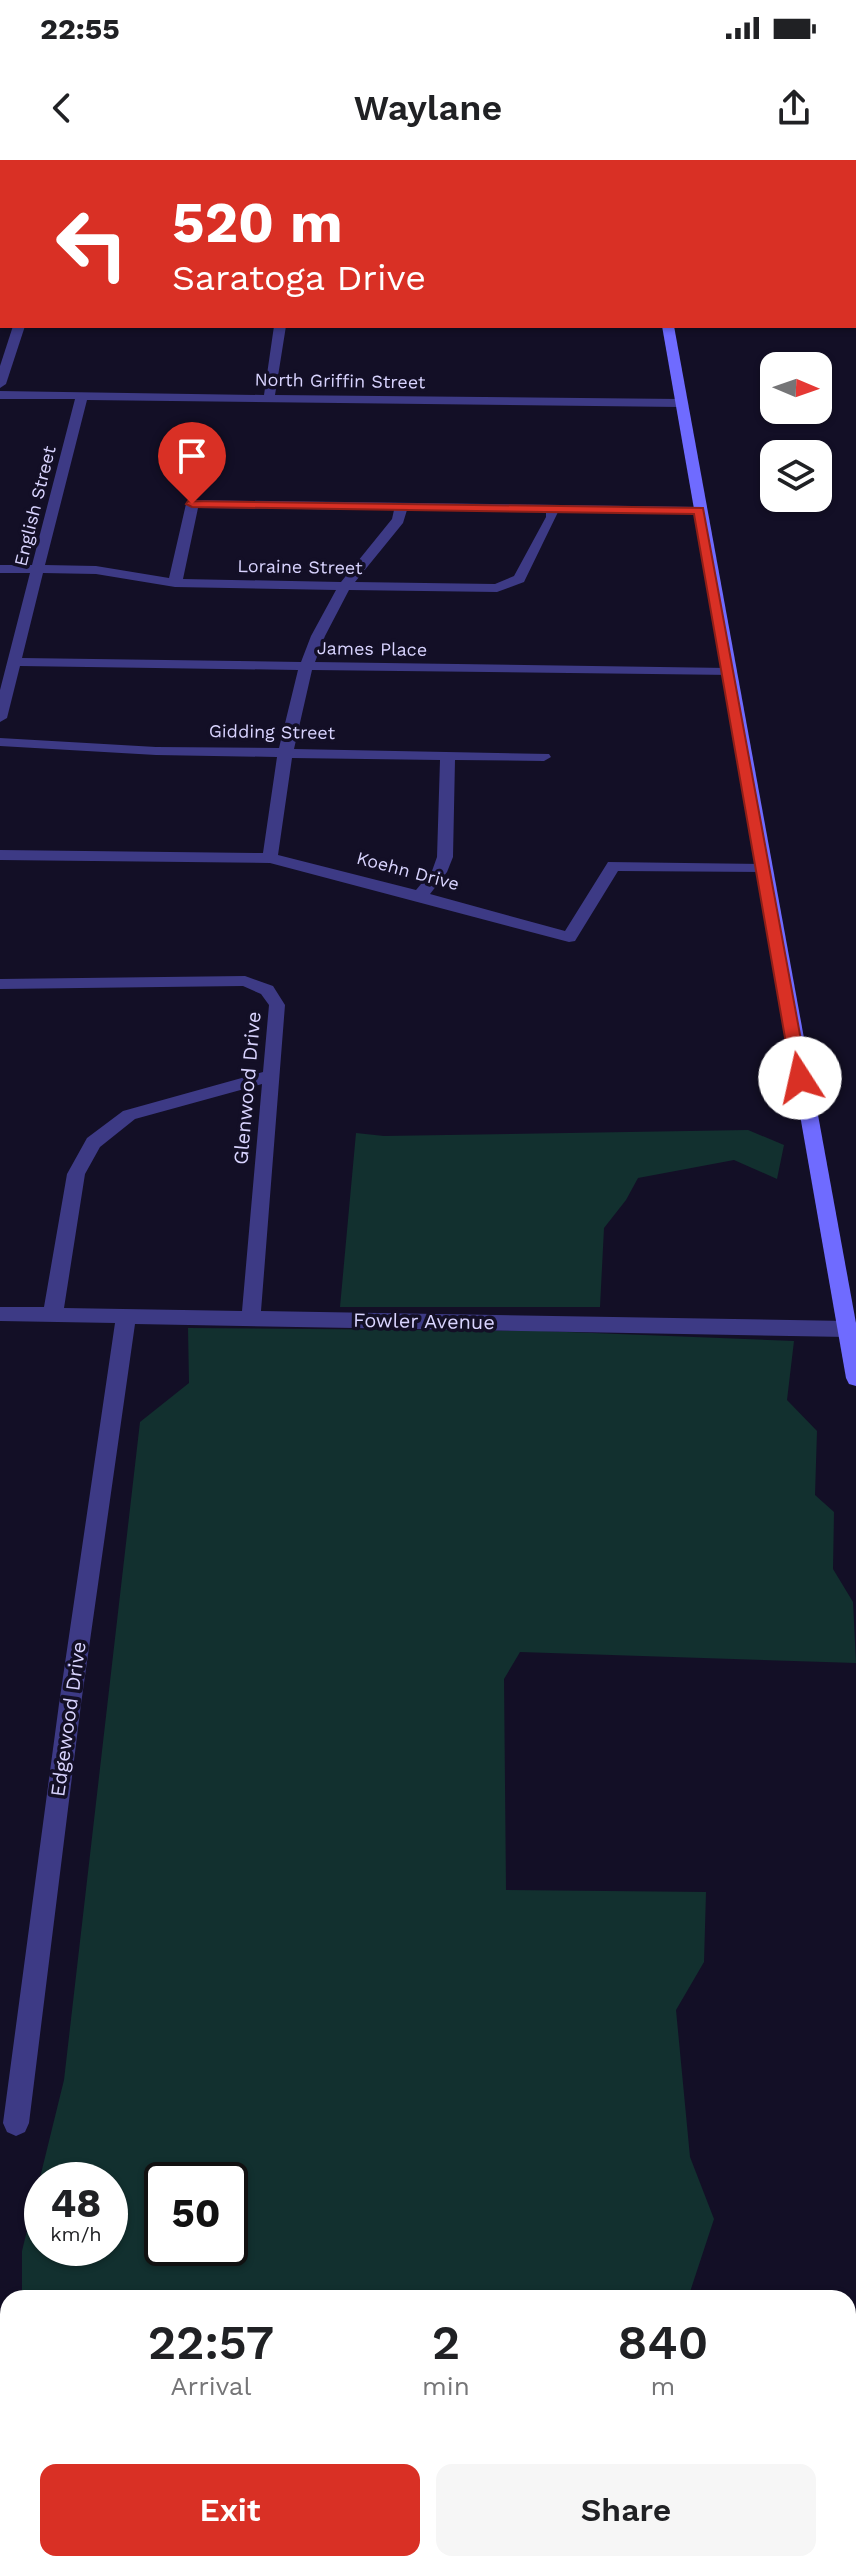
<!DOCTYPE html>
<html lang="en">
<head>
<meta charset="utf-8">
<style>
  body { margin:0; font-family:"Work Sans",sans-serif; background:#f6f6f6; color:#202124; height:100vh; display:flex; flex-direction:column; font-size:30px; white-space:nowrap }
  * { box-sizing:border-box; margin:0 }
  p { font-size:26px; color:#757577 }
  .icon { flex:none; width:44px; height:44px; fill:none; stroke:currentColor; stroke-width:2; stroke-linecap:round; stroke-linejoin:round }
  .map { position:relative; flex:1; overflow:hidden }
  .sheet { position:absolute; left:0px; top:2130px; width:856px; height:282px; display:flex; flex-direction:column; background:#fff; border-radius:24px 24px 0 0; box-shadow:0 2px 6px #0004 }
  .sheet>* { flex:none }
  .guide { position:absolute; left:0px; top:0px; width:856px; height:168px; box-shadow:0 2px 6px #0004; background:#d93025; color:#fff; overflow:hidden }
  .needle { width:52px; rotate:92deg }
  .fabs { position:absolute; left:760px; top:192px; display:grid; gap:16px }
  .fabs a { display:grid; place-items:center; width:72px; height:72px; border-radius:16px; background:#fff; box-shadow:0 2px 6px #0004; font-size:40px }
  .speed { position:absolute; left:24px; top:2002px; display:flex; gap:16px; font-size:40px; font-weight:700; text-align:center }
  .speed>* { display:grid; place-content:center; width:104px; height:104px; border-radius:50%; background:#fff; box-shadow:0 2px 6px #0004; line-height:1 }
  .speed small { font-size:20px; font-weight:400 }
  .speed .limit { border:4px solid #111; border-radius:12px; background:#fff; color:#111 }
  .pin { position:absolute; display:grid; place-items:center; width:68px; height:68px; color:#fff; margin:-82px -34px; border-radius:50% 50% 50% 0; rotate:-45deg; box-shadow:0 0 8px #0007 }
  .pin .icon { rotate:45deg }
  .me { position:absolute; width:88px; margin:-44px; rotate:350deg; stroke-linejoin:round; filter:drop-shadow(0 0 6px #0008) }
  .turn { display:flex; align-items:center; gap:28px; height:168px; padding:0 40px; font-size:36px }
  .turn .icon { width:104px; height:104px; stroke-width:2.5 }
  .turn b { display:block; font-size:56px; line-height:68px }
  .eta { display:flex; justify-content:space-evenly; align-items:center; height:136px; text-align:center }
  .eta b { font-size:48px; font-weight:600; line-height:56px }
  .button { display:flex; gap:16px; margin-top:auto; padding:16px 40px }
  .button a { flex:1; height:92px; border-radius:16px; background:#d93025; color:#fff; font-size:32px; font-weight:600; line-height:92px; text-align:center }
  .button a+a { background:#f6f6f6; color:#202124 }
  .status { display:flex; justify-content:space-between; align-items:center; height:56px; padding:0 40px; background:#fff; direction:ltr }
  .status svg { height:22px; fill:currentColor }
  header { display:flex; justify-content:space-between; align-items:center; height:104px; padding:0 40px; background:#fff; font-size:36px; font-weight:600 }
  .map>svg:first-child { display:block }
  .green { fill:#12302f; fill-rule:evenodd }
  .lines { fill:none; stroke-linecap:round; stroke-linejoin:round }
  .street { fill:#3d3a85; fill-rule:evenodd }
  .secondary { fill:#6f6bff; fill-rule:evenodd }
  .rail-casing { stroke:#00e5ff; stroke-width:5 }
  .rail { stroke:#130f26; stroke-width:3; stroke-dasharray:8; stroke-linecap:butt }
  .route { fill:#d93025; stroke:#8d1f18; stroke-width:2 }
  .labels { text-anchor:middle; stroke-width:7; stroke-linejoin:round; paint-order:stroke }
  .far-street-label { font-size:18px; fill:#d9d4ff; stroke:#130f26 }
  .street-label { font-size:20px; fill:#d9d4ff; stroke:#130f26 }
</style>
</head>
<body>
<div class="status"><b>22:55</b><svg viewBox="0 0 49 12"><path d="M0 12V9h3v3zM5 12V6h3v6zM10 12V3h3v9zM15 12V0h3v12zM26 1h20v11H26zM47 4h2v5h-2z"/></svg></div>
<header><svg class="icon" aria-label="back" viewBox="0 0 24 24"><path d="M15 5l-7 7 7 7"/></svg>Waylane<svg class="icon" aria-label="share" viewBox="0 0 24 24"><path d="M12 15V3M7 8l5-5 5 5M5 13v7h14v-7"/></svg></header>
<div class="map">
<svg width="856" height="2411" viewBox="0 0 856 2411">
  <rect width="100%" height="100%" fill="#130f26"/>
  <g class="green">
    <polygon points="748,970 784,985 777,1019 734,1000 638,1018 626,1040 604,1068 600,1147 340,1147 356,973 384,976"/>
    <path d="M188,1168l354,3 252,10 -7,59 30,31 -2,64 19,17 -1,57 20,33 3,61 -336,-11 -16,27 2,211 200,2 -2,70 -28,48 14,147 24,62 -26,79h-666v-47l42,-171 76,-658 49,-39zM42,2020h68v68h-68zM162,2020h68v68h-68z"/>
    <polygon points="848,2334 856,2334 856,2411 791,2411 790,2404 848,2404"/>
  </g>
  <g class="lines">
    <g class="street">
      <rect x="0" y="89" width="2" height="6"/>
      <rect x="0" y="145" width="2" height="6"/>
      <polygon points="13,166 25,166 6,224 0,228 0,206"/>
      <path d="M274,166h12l-11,69 405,4 6,4 -6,4 -593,-7 -42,165 51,1 73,12 17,-74 6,-4 512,7v6l-5,1 -141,-2 -34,70 -27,10 -148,-2 -24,46 -10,26 413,6 5,1v6l-421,-5 -18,79 255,5 2,3 -7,4 -89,-1 -2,97 -6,15 -17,22 135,37 43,-69 155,2 8,5 -2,3 -151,-1 -43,70 -6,1 -299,-79 -270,-3v-10l263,3 14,-96 -121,-2 -156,-9v-8l156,9 123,1 19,-78 -278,-4 -13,52 -7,4v-32l30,-117h-30v-8h32l43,-166h-75v-8l264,4zM198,348l196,2 -2,9 -51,63 -158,-3zM407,350l139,2v5l-32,59 -19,8 -140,-2 48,-59zM43,413l53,1 79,13 161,3 -25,46 -10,26 -279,-4zM292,598l148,2 -3,97 -5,14 -16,19 -138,-35z"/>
      <path d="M245,816l28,10 12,19 -24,306 586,10 7,3 2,7 -9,6 -712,-13 -54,380 -52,419 -4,9 -9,4 -9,-4 -4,-9 56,-419 56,-381 -115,-2v-14h44l23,-133 20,-36 36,-27 140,-39 6,-67 -8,-11 -18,-8 -243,3v-10zM262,924l-20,227 -178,-3 21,-134 15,-27 35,-28z"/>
      <rect x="0" y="2263" width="8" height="30"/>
      <rect x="848" y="2304" width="8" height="30"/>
    </g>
    <g class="secondary">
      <rect x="635" y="0" width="10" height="2"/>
      <polygon points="662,166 674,166 856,1163 856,1226 849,1224 846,1218"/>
    </g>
    <g class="rail-casing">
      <polyline id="rail" points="516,0 520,2"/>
    </g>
    <use href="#rail" class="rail"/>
  </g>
  <polygon class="route" points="188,341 703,348 808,918 806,922 800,923 792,918 694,354 192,347 186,344"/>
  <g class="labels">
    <g class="far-street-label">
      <text transform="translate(340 221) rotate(1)" y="6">North Griffin Street</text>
      <text transform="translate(35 346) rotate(-76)" y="6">English Street</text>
      <text transform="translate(300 407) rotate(1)" y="6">Loraine Street</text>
      <text transform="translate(372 489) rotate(1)" y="6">James Place</text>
      <text transform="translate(272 572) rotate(1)" y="6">Gidding Street</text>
      <text transform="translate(408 711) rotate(15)" y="6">Koehn Drive</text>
    </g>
    <g class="street-label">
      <text transform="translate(247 928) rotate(-85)" y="7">Glenwood Drive</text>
      <text transform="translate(424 1161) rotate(1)" y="7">Fowler Avenue</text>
      <text transform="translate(68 1559) rotate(-82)" y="7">Edgewood Drive</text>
    </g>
  </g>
</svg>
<div class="fabs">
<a><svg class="needle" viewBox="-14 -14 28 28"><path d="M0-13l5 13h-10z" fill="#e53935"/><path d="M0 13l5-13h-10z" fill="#757577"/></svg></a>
<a><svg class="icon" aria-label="layers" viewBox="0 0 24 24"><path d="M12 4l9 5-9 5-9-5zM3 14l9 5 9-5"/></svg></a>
</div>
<div class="speed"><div>48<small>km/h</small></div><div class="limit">50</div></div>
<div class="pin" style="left:192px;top:344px;background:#d93025"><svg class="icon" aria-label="arrive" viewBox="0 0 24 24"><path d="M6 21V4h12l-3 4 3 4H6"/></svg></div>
<svg class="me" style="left:800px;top:918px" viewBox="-20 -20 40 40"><circle r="19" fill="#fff"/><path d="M0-13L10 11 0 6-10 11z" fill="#d93025"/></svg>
<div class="guide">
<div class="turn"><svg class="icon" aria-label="left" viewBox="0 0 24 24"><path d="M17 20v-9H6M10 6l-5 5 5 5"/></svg><div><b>520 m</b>Saratoga Drive</div></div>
</div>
<section class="sheet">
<div class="eta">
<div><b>22:57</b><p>Arrival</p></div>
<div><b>2</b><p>min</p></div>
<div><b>840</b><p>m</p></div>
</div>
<div class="button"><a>Exit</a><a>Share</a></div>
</section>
</div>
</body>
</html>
